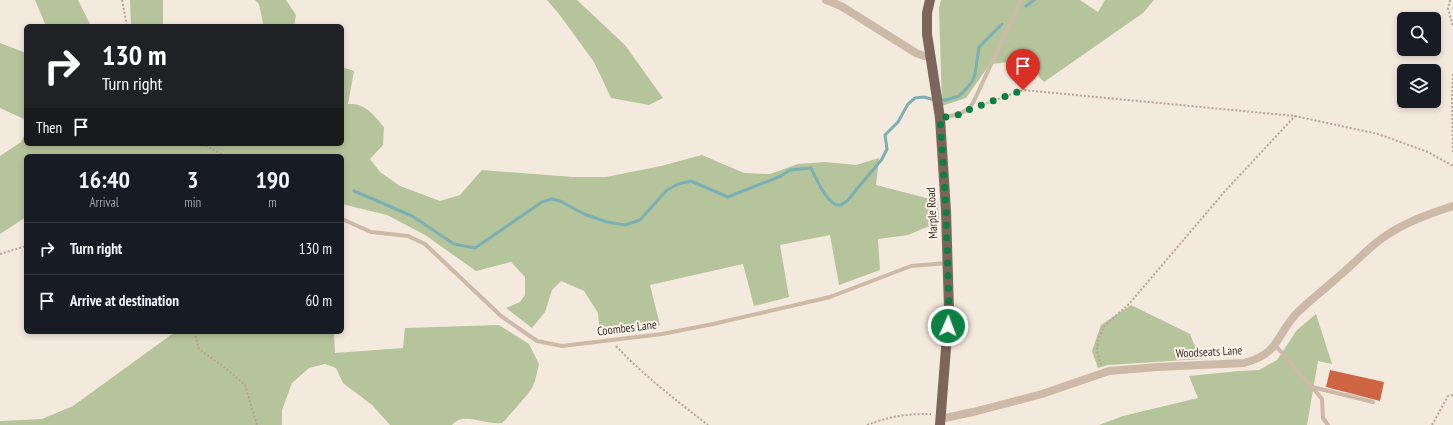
<!DOCTYPE html>
<html lang="en">
<head>
<meta charset="utf-8">
<style>
  body { margin:0; font-family:"PT Sans Narrow",sans-serif; background:#242831; color:#f1f3f6; height:100vh; display:flex; flex-direction:column; font-size:15px; white-space:nowrap }
  * { box-sizing:border-box; margin:0 }
  p { font-size:13px; color:#9ea1a6 }
  .icon { flex:none; width:22px; height:22px; fill:none; stroke:currentColor; stroke-width:2; stroke-linecap:round; stroke-linejoin:round }
  .map { position:relative; flex:1; overflow:hidden }
  .sheet { position:absolute; left:24px; top:154px; width:320px; height:180px; display:flex; flex-direction:column; background:#171b24; border-radius:6px; box-shadow:0 2px 6px #0003 }
  .sheet>* { flex:none }
  .banner { position:absolute; left:24px; top:24px; width:320px; height:122px; border-radius:6px; box-shadow:0 2px 6px #0003; background:#202124; color:#fff; overflow:hidden }
  .tools { position:absolute; left:1397px; top:12px; display:grid; gap:8px }
  .tools a { display:grid; place-items:center; width:44px; height:44px; border-radius:6px; background:#171b24; box-shadow:0 2px 6px #0003; font-size:20px }
  .pin { position:absolute; display:grid; place-items:center; width:34px; height:34px; color:#fff; margin:-41px -17px; border-radius:50% 50% 50% 0; rotate:-45deg; box-shadow:0 0 4px #0007 }
  .pin .icon { rotate:45deg }
  .me { position:absolute; width:44px; margin:-22px; rotate:2deg; stroke-linejoin:round; filter:drop-shadow(0 0 3px #0008) }
  .turn { display:flex; align-items:center; gap:14px; height:84px; padding:0 12px; font-size:18px }
  .turn .icon { width:52px; height:52px; stroke-width:2.5 }
  .turn b { display:block; font-size:28px; line-height:34px }
  .then { display:flex; align-items:center; height:38px; padding:0 12px; background:#0003; gap:8px; font-size:15px }
  .eta { display:flex; justify-content:space-evenly; align-items:center; height:68px; text-align:center }
  .eta b { font-size:24px; font-weight:800; line-height:28px }
  ul { padding:0; list-style:none }
  li { display:flex; align-items:center; gap:12px; height:52px; padding:0 12px; border-top:1px solid #363941 }
  li div { flex:1 }
  li b { display:block; font-size:15px }
  li em { font-style:normal }
  .map>svg:first-child { display:block }
  .green { fill:#b6c49c }
  .lines { fill:none; stroke-linecap:round; stroke-linejoin:round }
  .stream { stroke:#7ab0b3; stroke-width:3 }
  .building { fill:#cd6442 }
  .path { stroke:#b9a392; stroke-width:2; stroke-dasharray:2 2; stroke-linecap:butt }
  .service { stroke:#cdb9a8; stroke-width:4 }
  .minor { stroke:#cdb9a8; stroke-width:8 }
  .primary { stroke:#7c6559; stroke-width:10 }
  .route { stroke:#0b8043; stroke-width:7; stroke-dasharray:0 12.6 }
  .labels { text-anchor:middle; stroke-width:4; stroke-linejoin:round; paint-order:stroke }
  .street-label { font-size:12px; fill:#392e28; stroke:#fbf3ea }
</style>
</head>
<body>
<div class="map">
<svg width="1453" height="425" viewBox="0 0 1453 425">
  <rect width="100%" height="100%" fill="#f4e9dd"/>
  <g class="green">
    <polygon points="35,0 78,0 91,26 46,26"/>
    <polygon points="130,0 163,0 163,26 131,26"/>
    <polygon points="255,0 286,0 296,15 294,26 261,26 263,23 259,4"/>
    <polygon points="547,0 577,0 625,45 663,98 649,105 611,98 594,62 559,14"/>
    <polygon points="941,0 1080,0 1098,12 1105,0 1154,0 1143,13 1044,82 1039,77 1032,60 990,64 966,98 942,106 939,8"/>
    <polygon points="0,43 26,53 26,120 0,108"/>
    <path d="M342,67l12,4 -6,33c17,-1 25,10 36,23l-1,18 -13,14 10,13 20,14 40,15 20,-6 22,-25 91,7h33l55,-11 41,-11 42,18 26,1 28,-10 27,-2 31,3 23,-7 -3,27 62,16 1,21 -31,13 -30,4 2,31 -41,15 -9,-50 -50,10 9,52 -35,9 -11,-42 -93,21 10,40 -30,8 -30,2 -2,-22 -14,-22 -23,-10 -9,9 -7,22 -13,16 -26,-20 14,-6 5,-7v-18l-14,-15 -35,9 -51,-36 -38,-20 -45,-11v-48h-316v61l-26,17v-78l21,-14 5,-10v12h316z"/>
    <polygon points="1131,305 1190,334 1200,359 1108,365 1098,368 1092,351 1101,325"/>
    <polygon points="1316,314 1332,364 1318,361 1307,425 1099,425 1123,416 1198,398 1189,376 1239,371 1259,370 1277,360 1297,330"/>
    <path d="M499,325l30,19 10,20c-2,7 -3,17 -7,24 -2,4 -27,33 -30,35 -18,2 -39,-12 -50,2h-62l-18,-20 -29,-22 -7,-15 -11,-4 -16,4 -17,15 -10,27v15h-282v-4l42,-2 31,-13 102,-74h159l1,21 68,-5 2,-20z"/>
  </g>
  <g class="lines">
    <g class="stream">
      <polyline points="1026,6 1034,0"/>
      <path d="M354,191l58,25 42,28 21,4 67,-46 10,-3 8,2 24,13 23,8 18,3 15,-5 27,-30 11,-6 13,-3 37,16 53,-21 9,-6 21,-2c6,12 13,30 25,37h5l6,-4 35,-42 5,-10 -2,-14 13,-13 10,-18 7,-6 9,-1 7,2 15,1 13,-4 5,-5 8,-9 3,-8 4,-27 23,-23"/>
    </g>
  </g>
  <polygon class="building" points="1330,370 1384,382 1380,401 1326,387"/>
  <g class="lines">
    <g class="path">
      <polyline points="122,0 127,26"/>
      <polyline points="1450,0 1448,8 1453,27"/>
      <polyline points="1453,74 1452,99 1453,154"/>
      <polyline points="979,106 1023,90 1295,116 1378,134 1428,152 1453,166"/>
      <polyline points="202,144 225,156"/>
      <polyline points="0,254 26,246"/>
      <polyline points="194,332 199,349 228,370 245,385 257,425"/>
      <path d="M616,346c28,30 60,54 92,79"/>
      <polyline points="1101,365 1097,351 1098,340 1104,326 1129,304 1226,190 1295,116"/>
      <path d="M867,425c24,-9 38,-11 64,-11"/>
      <polyline points="1432,425 1448,396 1453,395"/>
    </g>
    <g class="service">
      <path d="M940,118c14,-3 25,-3 33,-15l48,-103"/>
      <polyline points="342,219 371,232 408,236 425,244 501,316 537,341 562,346 662,334 713,324 830,297 911,266 947,263"/>
      <polyline points="1275,345 1312,387 1373,402"/>
      <polyline points="1312,387 1322,399 1323,418 1328,425"/>
    </g>
    <g class="minor">
      <polyline points="826,0 841,6 916,53 924,56 930,56"/>
      <path d="M940,419l33,-7 69,-18 67,-23 48,-4 87,-4c37,-10 31,-27 53,-50 13,-13 28,-24 41,-36 15,-12 28,-27 43,-38 22,-16 47,-25 72,-33"/>
    </g>
    <polyline class="primary" points="930,0 927,13 927,34 940,118 946,211 949,310 940,425"/>
  </g>
  <g class="lines">
    <polyline class="route" points="948,326 949,310 946,211 940,118 962,114 968,110 1023,90"/>
  </g>
  <g class="labels">
    <g class="street-label">
      <text transform="translate(932 213) rotate(-93)" y="4">Marple Road</text>
      <text transform="translate(627 328) rotate(-7)" y="4">Coombes Lane</text>
      <text transform="translate(1209 352) rotate(-3)" y="4">Woodseats Lane</text>
    </g>
  </g>
</svg>
<div class="tools">
<a><svg class="icon" aria-label="search" viewBox="0 0 24 24"><circle cx="10" cy="10" r="6"/><path d="M15 15l6 6"/></svg></a>
<a><svg class="icon" aria-label="layers" viewBox="0 0 24 24"><path d="M12 4l9 5-9 5-9-5zM3 14l9 5 9-5"/></svg></a>
</div>
<div class="pin" style="left:1023px;top:90px;background:#d93025"><svg class="icon" aria-label="arrive" viewBox="0 0 24 24"><path d="M6 21V4h12l-3 4 3 4H6"/></svg></div>
<svg class="me" style="left:948px;top:326px" viewBox="-20 -20 40 40"><circle r="17" fill="#0b8043" stroke="#fff" stroke-width="3"/><path d="M0-11L8 9 0 5-8 9z" fill="#fff"/></svg>
<div class="banner">
<div class="turn"><svg class="icon" aria-label="right" viewBox="0 0 24 24"><path d="M7 20v-9h11M14 6l5 5-5 5"/></svg><div><b>130 m</b>Turn right</div></div>
<div class="then">Then<svg class="icon" aria-label="arrive" viewBox="0 0 24 24"><path d="M6 21V4h12l-3 4 3 4H6"/></svg></div>
</div>
<section class="sheet">
<div class="eta">
<div><b>16:40</b><p>Arrival</p></div>
<div><b>3</b><p>min</p></div>
<div><b>190</b><p>m</p></div>
</div>
<ul>
<li><svg class="icon" aria-label="right" viewBox="0 0 24 24"><path d="M7 20v-9h11M14 6l5 5-5 5"/></svg><div><b>Turn right</b></div><em>130 m</em></li>
<li><svg class="icon" aria-label="arrive" viewBox="0 0 24 24"><path d="M6 21V4h12l-3 4 3 4H6"/></svg><div><b>Arrive at destination</b></div><em>60 m</em></li>
</ul>
</section>
</div>
</body>
</html>
